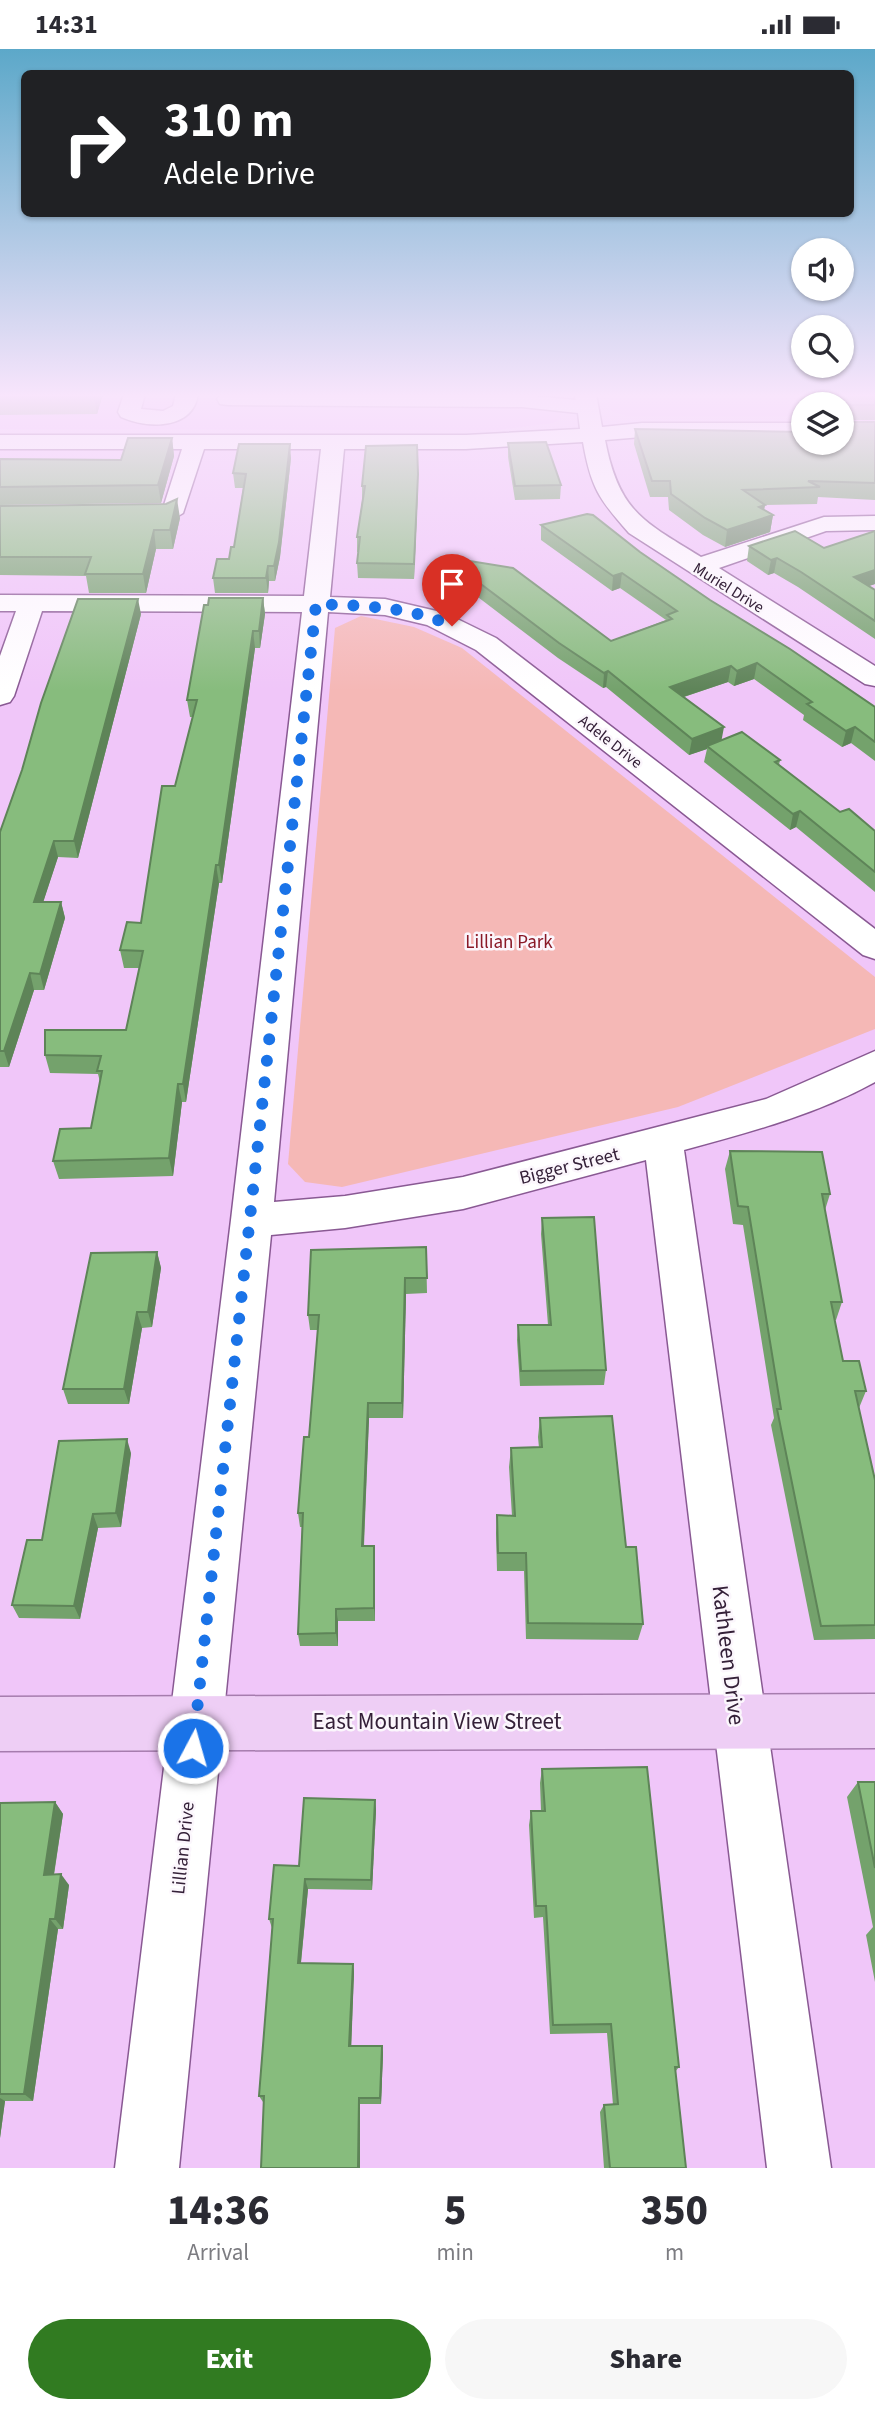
<!DOCTYPE html>
<html lang="en">
<head>
<meta charset="utf-8">
<style>
  body { margin:0; font-family:"Source Sans 3",sans-serif; background:#f7f7f7; color:#2b2b33; height:100vh; display:flex; flex-direction:column; font-size:26px; white-space:nowrap }
  * { box-sizing:border-box; margin:0 }
  p { font-size:23px; color:#7c7c81 }
  .icon { flex:none; width:38px; height:38px; fill:none; stroke:currentColor; stroke-width:2; stroke-linecap:round; stroke-linejoin:round }
  .map { position:relative; height:2119px; overflow:hidden }
  .sheet { display:flex; flex-direction:column; background:#fff; flex:1 }
  .sheet>* { flex:none }
  .banner { position:absolute; left:21px; top:21px; width:833px; height:147px; border-radius:10px; box-shadow:0 2px 5px #0004; background:#202124; color:#fff; overflow:hidden }
  .fabs { position:absolute; left:791px; top:189px; display:grid; gap:14px }
  .fabs a { display:grid; place-items:center; width:63px; height:63px; border-radius:50%; background:#fff; box-shadow:0 2px 5px #0004; font-size:35px }
  .pin { position:absolute; display:grid; place-items:center; width:60px; height:60px; color:#fff; margin:-72px -30px; border-radius:50% 50% 50% 0; rotate:-45deg; box-shadow:0 0 7px #0007 }
  .pin .icon { rotate:45deg }
  .me { position:absolute; width:77px; margin:-38px; rotate:6deg; stroke-linejoin:round; filter:drop-shadow(0 0 5px #0008) }
  .turn { display:flex; align-items:center; gap:24px; height:147px; padding:0 28px; font-size:32px }
  .turn .icon { width:91px; height:91px; stroke-width:2.5 }
  .turn b { display:block; font-size:49px; line-height:60px }
  .eta { display:flex; justify-content:space-evenly; align-items:center; height:119px; text-align:center }
  .eta b { font-size:42px; font-weight:800; line-height:49px }
  .cta { display:flex; gap:14px; margin-top:auto; padding:14px 28px }
  .cta a { flex:1; height:80px; border-radius:42px; background:#317b21; color:#fff; font-size:28px; font-weight:800; line-height:80px; text-align:center }
  .cta a+a { background:#f7f7f7; color:#2b2b33 }
  .status { display:flex; justify-content:space-between; align-items:center; height:49px; padding:0 35px; background:#fff; direction:ltr }
  .status svg { height:19px; fill:currentColor }
  .map>svg:first-child { display:block }
  .built { fill:#f0b6fc }
  .green { fill:#f5b8b6 }
  .lines { fill:none; stroke-linecap:round; stroke-linejoin:round }
  .minor-casing { stroke:#895993; stroke-width:3 }
  .major-casing { stroke:#a67cae; stroke-width:3 }
  .minor { fill:#fff; fill-rule:evenodd }
  .major { fill:#eecef5; fill-rule:evenodd }
  .wall { fill:#74a26c }
  .shaded-wall { fill:#5e8458 }
  .building { fill:#87bc7d; stroke:#5e8458; stroke-width:2 }
  .route { stroke:#1a73e8; stroke-width:12; stroke-dasharray:0 21.6 }
  .labels { text-anchor:middle; stroke-width:5; stroke-linejoin:round; paint-order:stroke }
  .far-street-label { font-size:16px; fill:#342038; stroke:#fbf6fc }
  .park-label { font-size:19px; fill:#8a1927; stroke:#fbf6fc }
  .street-label { font-size:19px; fill:#342038; stroke:#fbf6fc }
  .near-street-label { font-size:23px; fill:#342038; stroke:#fbf6fc }
</style>
</head>
<body>
<div class="status"><b>14:31</b><svg viewBox="0 0 49 12"><path d="M0 12V9h3v3zM5 12V6h3v6zM10 12V3h3v9zM15 12V0h3v12zM26 1h20v11H26zM47 4h2v5h-2z"/></svg></div>
<div class="map">
<svg width="875" height="2119" viewBox="0 0 875 2119">
  <rect width="100%" height="100%" fill="#f0c6f9"/>
  <g class="built">
    <polygon points="0,345 557,345 561,370 553,374 497,381 0,380"/>
    <polygon points="608,345 785,345 794,367 627,367 611,362"/>
  </g>
  <polygon class="green" points="361,567 414,578 462,599 875,928 875,980 678,1058 342,1138 305,1133 288,1115 335,579"/>
  <g class="lines">
    <g class="minor-casing">
      <g id="minor">
        <path d="M124,345h21l-4,15 22,2 10,-5 3,-12h22c-5,36 -51,35 -77,23l-3,-5z"/>
        <path d="M221,345l301,1 54,5 -2,-6h22l6,33 40,-4h161v14h-161l-37,3c14,72 38,81 96,117l123,-40 51,-1v14l-49,1 -107,37 156,98v20l-10,-2 -236,-151c-30,-34 -38,-45 -46,-91l-117,7h-122l-14,148 55,2 60,14 51,25 379,291v30l-12,-4 -387,-305 -49,-25 -42,-10 -57,-3 -54,590 71,-6 118,-19 303,-78 109,-48v31c-60,33 -125,50 -191,68l147,1018h-64l-121,-1008 -183,49 -118,19 -74,7 -92,933h-64l116,-948 71,-608 -260,-1 -28,85 -4,6 -10,3v-49l16,-45h-16v-16l304,1 17,-147h-117l-21,64c-16,11 -40,12 -59,7l-3,-5 3,-5 35,-2 5,-3 18,-56h-182v-14h466l114,-6 -2,-16 -56,-6 -294,-2 -8,-1 -3,-5z"/>
      </g>
    </g>
    <g class="major-casing">
      <polygon id="major" points="875,1645 875,1699 0,1702 0,1648"/>
    </g>
    <use href="#minor" class="minor"/>
    <use href="#major" class="major"/>
  </g>
  <g class="wall">
    <polygon points="0,345 103,345 97,365 0,366"/>
    <polygon points="799,345 875,345 875,371 843,371 843,373 875,373 875,451 818,448 817,455 765,456 764,461 773,466 770,483 725,498 703,486 669,461 668,448 650,448 634,395 635,380 842,394 842,355 803,355"/>
    <polygon points="172,389 174,407 161,454 0,456 0,410 121,411"/>
    <polygon points="508,394 561,436 560,450 515,451 508,408"/>
    <polygon points="291,409 280,508 275,532 269,532 268,544 215,544 213,529 229,510 234,498 243,439 235,439 233,424"/>
    <polygon points="362,437 418,439 414,530 358,529 357,514 359,503 357,503 357,488 362,452"/>
    <polygon points="0,457 180,469 173,500 156,500 146,544 89,544 86,527 0,526"/>
    <polygon points="541,476 640,503 710,551 875,658 875,712 851,694 842,698 803,671 804,666 754,630 734,637 728,633 684,648 722,691 780,711 779,716 840,763 875,782 875,843 796,778 790,781 704,713 707,700 689,706 606,638 603,639 558,609 445,523 445,508 611,592 666,571 620,539 612,542 541,491"/>
    <polygon points="875,482 875,535 869,537 875,541 875,590 798,538 774,524 768,526 747,512 749,497 824,499"/>
    <polygon points="263,549 265,565 260,599 255,599 222,834 219,834 186,1053 182,1053 173,1127 59,1130 53,1112 91,1079 100,1033 98,1025 50,1024 45,1006 126,981 139,919 124,919 120,901 141,874 193,668 190,668 187,651"/>
    <polygon points="141,565 78,809 58,808 43,853 61,853 65,869 44,941 34,941 9,1018 0,1018 0,783"/>
    <polygon points="730,1102 830,1145 825,1161 842,1253 836,1271 835,1271 843,1312 866,1342 859,1359 875,1431 875,1590 814,1591 771,1376 774,1369 743,1176 733,1175 725,1120"/>
    <polygon points="542,1169 606,1321 604,1336 520,1337 517,1291 518,1276 548,1276 541,1185"/>
    <polygon points="426,1198 427,1244 406,1245 403,1369 369,1369 364,1497 374,1497 375,1572 338,1572 338,1597 300,1597 298,1585 302,1478 300,1478 298,1464 309,1388 318,1281 310,1281 308,1266"/>
    <polygon points="157,1203 161,1219 152,1278 142,1279 129,1355 68,1355 63,1340"/>
    <polygon points="540,1369 626,1498 643,1575 638,1591 526,1590 524,1522 497,1522 496,1484 497,1466 512,1467 509,1418 511,1399 539,1399 538,1388"/>
    <polygon points="131,1404 121,1478 98,1479 80,1570 19,1569 12,1556"/>
    <polygon points="542,1720 679,2018 675,2023 686,2119 604,2119 600,2063 604,2056 613,2056 607,1984 550,1985 543,1868 534,1869 529,1776 531,1762 541,1762 540,1734"/>
    <polygon points="858,1733 875,1733 875,1933 866,1886 873,1878 847,1748"/>
    <polygon points="375,1751 376,1761 372,1841 308,1840 301,1914 353,1915 354,1923 351,1997 382,1997 383,2004 381,2055 360,2055 360,2119 261,2119 264,2053 263,2053 259,2047 272,1879 269,1870 299,1817"/>
    <polygon points="55,1753 63,1765 54,1826 69,1836 63,1880 58,1880 33,2052 5,2052 0,2089 0,1754"/>
  </g>
  <g class="shaded-wall">
    <polygon points="94,345 103,345 97,365 94,348"/>
    <polygon points="172,389 174,407 161,454 158,436"/>
    <polygon points="290,395 291,409 280,508 275,532 274,517"/>
    <polygon points="418,425 418,439 414,530 414,515"/>
    <polygon points="177,450 180,469 173,500 170,481"/>
    <polygon points="765,456 762,470 773,466 770,483 725,498 727,481 759,458"/>
    <polygon points="154,481 156,500 146,544 143,525"/>
    <polygon points="777,509 774,524 768,526 771,511"/>
    <polygon points="268,517 269,532 268,544 266,529"/>
    <polygon points="875,521 875,535 851,543 854,528"/>
    <polygon points="622,524 620,539 612,542 613,527"/>
    <polygon points="263,549 265,565 260,599 259,582"/>
    <polygon points="138,550 141,565 78,809 74,792"/>
    <polygon points="253,582 255,599 222,834 219,816"/>
    <polygon points="757,614 754,630 734,637 737,622"/>
    <polygon points="731,617 728,633 668,653 670,638"/>
    <polygon points="608,622 606,638 603,639 604,624"/>
    <polygon points="724,678 721,694 707,697 707,700 689,706 692,690"/>
    <polygon points="855,678 851,694 842,698 846,682"/>
    <polygon points="800,762 796,778 790,781 793,765"/>
    <polygon points="54,792 58,808 38,869 34,853"/>
    <polygon points="216,816 219,834 186,1053 183,1035"/>
    <polygon points="61,853 65,869 44,941 40,925"/>
    <polygon points="30,924 34,941 9,1018 4,1002"/>
    <polygon points="178,1035 182,1053 173,1127 169,1109"/>
    <polygon points="157,1203 161,1219 152,1278 148,1263"/>
    <polygon points="405,1229 406,1245 403,1369 402,1354"/>
    <polygon points="137,1263 142,1279 129,1355 124,1340"/>
    <polygon points="368,1354 369,1369 363,1511 362,1497"/>
    <polygon points="127,1390 131,1404 121,1478 116,1464"/>
    <polygon points="93,1465 98,1479 80,1570 74,1557"/>
    <polygon points="374,1497 375,1510 375,1572 374,1559"/>
    <polygon points="336,1560 338,1572 338,1597 336,1584"/>
    <polygon points="375,1751 376,1761 372,1841 371,1831"/>
    <polygon points="55,1753 63,1765 52,1837 44,1826"/>
    <polygon points="61,1825 69,1836 63,1880 55,1870"/>
    <polygon points="305,1830 308,1840 300,1922 298,1914"/>
    <polygon points="50,1870 58,1880 33,2052 24,2045"/>
    <polygon points="353,1915 354,1923 351,2004 349,1997"/>
    <polygon points="382,1997 383,2004 381,2055 380,2049"/>
    <polygon points="0,2049 5,2052 0,2089"/>
    <polygon points="359,2049 360,2055 360,2119 358,2119"/>
  </g>
  <g class="building">
    <rect x="0" y="345" width="94" height="3"/>
    <polygon points="809,345 875,345 875,356 843,356 843,373 875,373 875,434 808,432 820,438 743,441 765,456 759,458 773,466 727,481 705,469 671,445 670,432 652,432 635,380 803,383 803,394 842,394 842,355 813,355"/>
    <polygon points="128,389 172,389 158,436 0,438 0,410 121,411"/>
    <polygon points="546,393 561,436 515,437 508,394"/>
    <polygon points="239,395 290,395 279,493 274,517 268,517 266,529 213,529 217,510 229,510 231,498 234,498 246,425 233,424"/>
    <polygon points="417,396 418,425 414,515 357,514 360,488 357,488 365,437 362,437 366,397"/>
    <polygon points="177,450 170,481 154,481 143,525 85,525 91,508 0,508 0,457 166,455"/>
    <polygon points="587,465 593,466 640,503 710,551 790,600 875,658 875,693 855,678 846,682 807,655 812,653 757,614 737,622 731,617 670,638 724,678 692,690 608,622 604,624 559,594 445,508 513,519 611,592 672,570 667,566 677,562 622,524 613,527 541,476"/>
    <polygon points="795,482 824,499 875,482 875,521 854,528 875,541 875,572 801,523 777,509 771,511 749,497"/>
    <polygon points="209,549 263,549 259,582 253,582 219,816 216,816 183,1035 178,1035 169,1109 53,1112 60,1080 91,1079 102,1022 97,1022 101,1007 45,1006 45,981 126,981 143,902 120,901 127,873 141,874 162,737 175,737 197,651 187,651 204,556 208,556"/>
    <polygon points="78,550 138,550 74,792 54,792 34,853 61,853 40,925 30,924 4,1002 0,1002 0,783 22,721 41,654"/>
    <polygon points="742,683 780,711 775,713 840,763 849,760 875,782 875,823 800,762 793,765 707,697"/>
    <polygon points="730,1102 822,1103 830,1145 822,1145 842,1253 831,1253 843,1312 859,1312 866,1342 855,1342 875,1431 875,1576 821,1577 777,1360 781,1360 748,1158 738,1157"/>
    <polygon points="594,1168 606,1321 521,1322 518,1276 551,1276 542,1169"/>
    <polygon points="426,1198 427,1229 405,1229 402,1354 368,1354 362,1497 374,1497 374,1559 336,1560 336,1584 298,1585 303,1464 298,1464 304,1388 309,1388 319,1266 308,1266 311,1201"/>
    <polygon points="157,1203 148,1263 137,1263 124,1340 63,1340 91,1204"/>
    <polygon points="612,1367 626,1498 636,1498 643,1575 528,1574 526,1504 498,1504 497,1466 515,1467 511,1399 542,1398 540,1369"/>
    <polygon points="127,1390 116,1464 93,1465 74,1557 12,1556 27,1491 42,1491 59,1392"/>
    <polygon points="647,1718 679,2018 675,2018 686,2119 610,2119 604,2056 618,2055 611,1975 553,1976 546,1857 536,1857 531,1762 545,1762 542,1720"/>
    <polygon points="858,1733 875,1733 875,1819"/>
    <polygon points="304,1749 375,1751 371,1831 305,1830 298,1914 353,1915 349,1997 382,1997 380,2049 359,2049 358,2119 261,2119 264,2047 259,2047 273,1870 269,1870 274,1816 299,1817"/>
    <polygon points="55,1753 44,1826 61,1825 55,1870 50,1870 24,2045 0,2045 0,1754"/>
  </g>
  <linearGradient id="sky" x2="0" y2="1"><stop stop-color="#5ca8c9"/><stop offset="0.54" stop-color="#f8e5fc"/><stop offset="1" stop-color="#f8e5fc" stop-opacity="0"/></linearGradient>
  <rect width="875" height="642" fill="url(#sky)"/>
  <g class="lines">
    <path class="route" d="M193,1699l123,-1144c47,2 93,2 136,22"/>
  </g>
  <g class="labels">
    <g class="far-street-label">
      <text transform="translate(729 538) rotate(32)" y="6">Muriel Drive</text>
      <text transform="translate(611 692) rotate(38)" y="6">Adele Drive</text>
    </g>
    <g class="park-label">
      <text x="509" y="899">Lillian Park</text>
    </g>
    <g class="street-label">
      <text transform="translate(569 1116) rotate(-14)" y="7">Bigger Street</text>
      <text transform="translate(182 1799) rotate(-84)" y="7">Lillian Drive</text>
    </g>
    <g class="near-street-label">
      <text transform="translate(729 1606) rotate(83)" y="8">Kathleen Drive</text>
      <text x="437" y="1680">East Mountain View Street</text>
    </g>
  </g>
</svg>
<div class="fabs">
<a><svg class="icon" aria-label="sound" viewBox="0 0 24 24"><path d="M4 9h4l5-4v14l-5-4H4zM17 9q2 3 0 6"/></svg></a>
<a><svg class="icon" aria-label="search" viewBox="0 0 24 24"><circle cx="10" cy="10" r="6"/><path d="M15 15l6 6"/></svg></a>
<a><svg class="icon" aria-label="layers" viewBox="0 0 24 24"><path d="M12 4l9 5-9 5-9-5zM3 14l9 5 9-5"/></svg></a>
</div>
<div class="pin" style="left:452px;top:577px;background:#d93025"><svg class="icon" aria-label="arrive" viewBox="0 0 24 24"><path d="M6 21V4h12l-3 4 3 4H6"/></svg></div>
<svg class="me" style="left:193px;top:1699px" viewBox="-20 -20 40 40"><circle r="17" fill="#1a73e8" stroke="#fff" stroke-width="3"/><path d="M0-11L8 9 0 5-8 9z" fill="#fff"/></svg>
<div class="banner">
<div class="turn"><svg class="icon" aria-label="right" viewBox="0 0 24 24"><path d="M7 20v-9h11M14 6l5 5-5 5"/></svg><div><b>310 m</b>Adele Drive</div></div>
</div>
</div>
<section class="sheet">
<div class="eta">
<div><b>14:36</b><p>Arrival</p></div>
<div><b>5</b><p>min</p></div>
<div><b>350</b><p>m</p></div>
</div>
<div class="cta"><a>Exit</a><a>Share</a></div>
</section>
</body>
</html>
